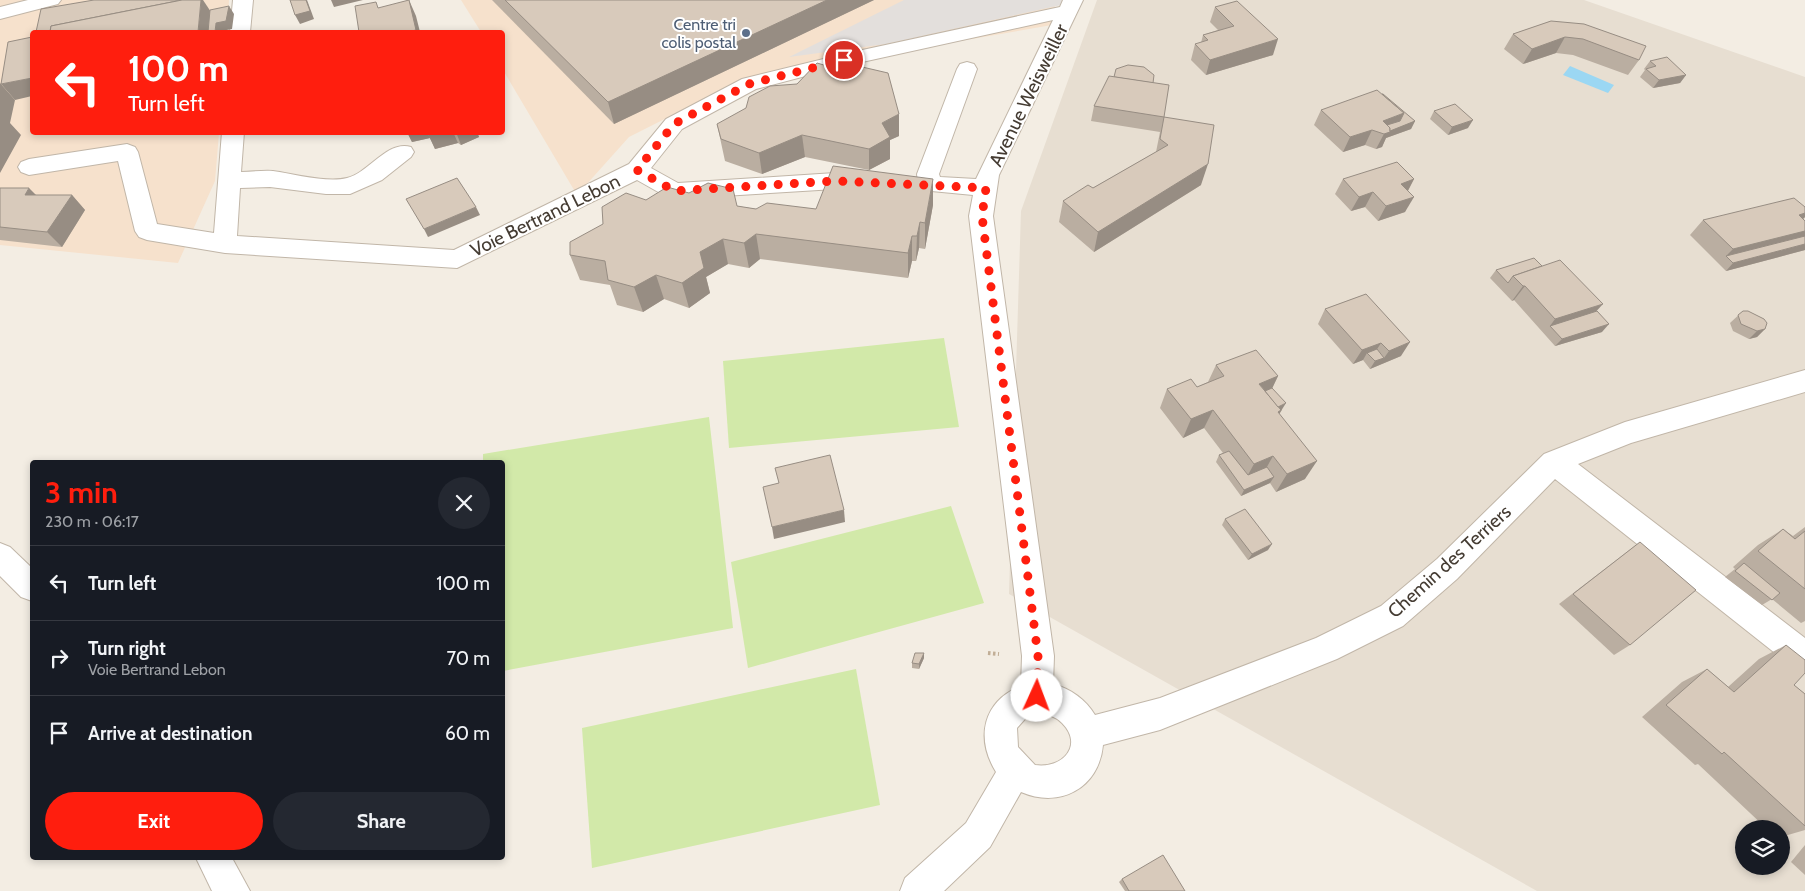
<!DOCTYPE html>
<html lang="en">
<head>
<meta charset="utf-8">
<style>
  body { margin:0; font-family:Cabin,sans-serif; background:#242831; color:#f1f3f6; height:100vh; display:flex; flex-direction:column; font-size:19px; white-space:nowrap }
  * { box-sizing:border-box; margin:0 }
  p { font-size:16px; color:#9ea1a6 }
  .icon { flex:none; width:28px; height:28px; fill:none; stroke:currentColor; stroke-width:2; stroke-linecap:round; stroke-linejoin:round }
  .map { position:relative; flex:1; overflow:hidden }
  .drawer { position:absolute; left:30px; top:460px; width:475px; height:400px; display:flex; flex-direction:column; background:#171b24; border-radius:5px; box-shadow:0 2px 8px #0003 }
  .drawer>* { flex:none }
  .top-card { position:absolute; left:30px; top:30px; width:475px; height:105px; border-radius:5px; box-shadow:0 2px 8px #0003; background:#ff1e0e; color:#fff; overflow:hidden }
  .fabs { position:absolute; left:1735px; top:820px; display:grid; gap:10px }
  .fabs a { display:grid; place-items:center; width:55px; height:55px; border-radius:50%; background:#171b24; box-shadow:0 2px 8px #0003; font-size:25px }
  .pin { position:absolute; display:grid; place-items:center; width:42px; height:42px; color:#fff; margin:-21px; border:2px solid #fff; border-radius:50%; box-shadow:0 1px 5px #0007 }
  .me { position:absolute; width:55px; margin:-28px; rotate:2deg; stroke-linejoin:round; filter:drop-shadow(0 0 4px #0008) }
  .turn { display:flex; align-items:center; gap:18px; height:105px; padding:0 15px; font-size:22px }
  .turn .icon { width:65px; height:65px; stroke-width:2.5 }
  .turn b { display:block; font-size:35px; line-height:42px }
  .round { display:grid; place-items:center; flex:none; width:52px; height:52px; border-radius:26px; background:#242831 }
  .head { display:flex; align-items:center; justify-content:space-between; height:85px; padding:0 15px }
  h1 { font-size:30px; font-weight:700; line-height:38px; color:#ff1e0e }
  .button { display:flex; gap:10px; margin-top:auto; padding:10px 15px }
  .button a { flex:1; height:58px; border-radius:30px; background:#ff1e0e; color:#fff; font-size:20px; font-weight:700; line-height:58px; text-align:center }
  .button a+a { background:#242831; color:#f1f3f6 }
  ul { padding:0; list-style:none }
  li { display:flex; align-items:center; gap:15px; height:75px; padding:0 15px; border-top:1px solid #363941 }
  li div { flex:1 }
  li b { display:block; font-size:19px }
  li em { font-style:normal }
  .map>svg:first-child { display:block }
  .residential { fill:#e7ded1; fill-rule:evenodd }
  .commercial { fill:#f6e1cc }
  .green { fill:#d2e9a9 }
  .parking { fill:#e3dfdc }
  .water { fill:#9bd7f3 }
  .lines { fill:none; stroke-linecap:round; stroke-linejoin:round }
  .minor-casing { stroke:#c1b6a8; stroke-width:2 }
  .path { stroke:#c1ae96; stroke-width:4; stroke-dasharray:2.5 2.5; stroke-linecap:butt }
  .minor { fill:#fff; fill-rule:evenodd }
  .wall { fill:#baaea1 }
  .shaded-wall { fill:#978d83 }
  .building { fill:#d8cabb; stroke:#978d83 }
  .route { stroke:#ff1e0e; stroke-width:9; stroke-dasharray:0 16.2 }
  .service-dot { fill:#5c6f8a; stroke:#fff; stroke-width:2 }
  .labels { text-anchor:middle; stroke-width:4; stroke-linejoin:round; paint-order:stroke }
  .far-service-label { font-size:16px; fill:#4e5e75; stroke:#fff; text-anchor:end }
  .street-label { font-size:19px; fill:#453c33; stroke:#fff }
</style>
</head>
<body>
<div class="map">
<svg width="1805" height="891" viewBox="0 0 1805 891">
  <rect width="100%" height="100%" fill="#f3ede3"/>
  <path class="residential" d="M1097,0h487l221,77v814h-268l-528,-297 12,-383zM1744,829h37v37h-37z"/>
  <g class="commercial">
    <polygon points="0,0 229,0 227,32 32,32 32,132 219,133 215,181 178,263 0,245"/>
    <polygon points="461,0 1056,0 1052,25 746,78 629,137 577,195 503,70 502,32 481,32"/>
  </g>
  <g class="green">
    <polygon points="944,338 959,427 729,448 723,361"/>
    <polygon points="709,417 733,628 503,671 502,462 483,462 483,454"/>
    <polygon points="951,506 984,603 748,668 731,562"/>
    <polygon points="856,669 880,805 592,868 582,728"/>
  </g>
  <polygon class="parking" points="904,0 1062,0 1061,5 886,44 789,57"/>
  <polygon class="water" points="1570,66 1614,85 1608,93 1563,75"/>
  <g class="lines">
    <g class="minor-casing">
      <g id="minor">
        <polygon points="28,0 61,0 58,4 0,19 0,7"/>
        <polygon points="233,0 253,0 250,32 230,32"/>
        <path d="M1063,0h20l-84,175 -6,41 61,440 -1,28c18,5 32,15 42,31l65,-17 156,-60 65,-32 56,-47 107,-105 81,-32 180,-52v22l-174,51 -53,21 227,174v34l-11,-4 -239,-189 -98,100 -54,47 -66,33 -177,71 -57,15c-4,43 -43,64 -82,47l-31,55 -46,44h-44l5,-13 61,-55 30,-51c-21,-34 -13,-71 25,-86l1,-30 -53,-440 4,-21 -52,-5 -3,-6 -1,-10 40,-105 3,-5 7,-2 7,2 3,5 -38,105 1,3 36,2 77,-159 -209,46 -88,23 -74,40 -31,39 27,15 157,-10 30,1 8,2 3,6 -3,6 -8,2 -30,-1 -160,10 -8,-2 -30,-17 -180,88 -232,-15 -78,-13 -8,-3 -4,-6 -17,-70 -89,14 -8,-3 -3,-5 3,-5 8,-3 98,-15 8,3 3,5 19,72 57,9 8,-101h22l-3,40c11,0 22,-2 32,-1 21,3 54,12 74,7 22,-5 40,-38 64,-31l3,5 -3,5 -29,23 -32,14h-24l-56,-7 -30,1 -3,48 217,14 175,-86 37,-45 76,-40 102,-25 216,-47zM1037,712c9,2 18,4 25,11 22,22 1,46 -27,42l-17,-18 -1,-19 8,-9z"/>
        <polygon points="0,543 10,547 32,568 32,601 21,597 0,576"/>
        <polygon points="196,858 232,858 250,891 212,891"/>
      </g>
    </g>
    <polyline class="path" points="988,653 999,654"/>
    <use href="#minor" class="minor"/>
  </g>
  <g class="wall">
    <polygon points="492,0 874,0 614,124"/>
    <polygon points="1215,7 1273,55 1206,75 1191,60 1195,44 1201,43 1203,35 1218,30 1210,22"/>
    <polygon points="1551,21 1639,60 1628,75 1573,55 1556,53 1523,64 1504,49 1513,34"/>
    <polygon points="1650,61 1686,75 1680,83 1653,88 1640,77 1645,70 1644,69"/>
    <polygon points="1153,83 1164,117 1201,185 1094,252 1059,222 1063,201 1093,188 1156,152 1160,132 1091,121 1094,106"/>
    <polygon points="1321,110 1415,121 1411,129 1386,138 1382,147 1376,149 1365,145 1343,152 1314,125"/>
    <polygon points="1434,111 1468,128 1448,135 1430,119"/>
    <polygon points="717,124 899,136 890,140 890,159 869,170 805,157 762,174 725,161"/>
    <polygon points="407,132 477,132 479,137 461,145 458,143 435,149 430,138 412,142"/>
    <polygon points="1343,179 1414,179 1408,191 1405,212 1378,221 1365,207 1351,211 1335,194"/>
    <polygon points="0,188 36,195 72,195 85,210 62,247 0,240"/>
    <polygon points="689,193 737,206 756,209 816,209 933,205 925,249 919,248 916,261 912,261 908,278 760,259 749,268 728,264 706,277 710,293 689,308 664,299 643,312 617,305 610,285 580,280 570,255 646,200"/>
    <polygon points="1805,207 1805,217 1803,219 1805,221 1805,250 1726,271 1690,235 1703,220"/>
    <polygon points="1542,266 1597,311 1602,332 1555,346 1514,300 1512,301 1490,278 1496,270"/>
    <polygon points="1366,294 1401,356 1370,369 1363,360 1353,364 1318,324 1325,309"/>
    <polygon points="1743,311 1765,329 1757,337 1749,339 1733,331 1730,323"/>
    <polygon points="1216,365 1278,376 1272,388 1282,410 1279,414 1305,479 1276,492 1270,483 1241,496 1216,462 1219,455 1223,453 1204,428 1183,438 1160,408 1167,389 1197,387 1208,382"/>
    <polygon points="1225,519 1268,550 1248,560 1222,525"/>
    <polygon points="1805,527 1805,621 1801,623 1772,599 1762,605 1725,577 1735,569 1733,567 1758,545 1783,529 1793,536"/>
    <polygon points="1640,542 1630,645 1614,655 1559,604"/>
    <polygon points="1786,645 1794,685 1805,694 1805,830 1781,837 1781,829 1767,829 1698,764 1695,765 1642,717 1682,682 1707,669 1728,687 1759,659"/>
    <polygon points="924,658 919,669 912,668 912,663"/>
    <polygon points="1805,845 1805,875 1791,862"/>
    <polygon points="1122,879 1185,891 1125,891 1119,882"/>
  </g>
  <g class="shaded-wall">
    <polygon points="201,0 203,0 215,18 214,32 198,32"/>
    <polygon points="306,0 307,0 314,19 300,24 295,15"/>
    <polygon points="331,0 363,0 334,7"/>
    <polygon points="409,0 416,16 420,32 407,32"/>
    <polygon points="827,0 874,0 614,124 608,102"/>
    <polygon points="229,6 234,14 232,29 221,31 221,32 215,32 216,23"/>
    <polygon points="1565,37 1556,53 1523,64 1532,49"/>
    <polygon points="1278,39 1273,55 1206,75 1210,60"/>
    <polygon points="1686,75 1680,83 1653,88 1659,80"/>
    <polygon points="32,78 32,96 15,100 1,84"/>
    <polygon points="0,83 15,100 10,123 21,135 0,173"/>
    <polygon points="1404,113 1415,121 1411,129 1386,138 1382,147 1376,149 1385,132 1383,121"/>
    <polygon points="899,114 899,136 890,140 890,159 869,170 869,149 882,123"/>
    <polygon points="1473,120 1468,128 1448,135 1452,127"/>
    <polygon points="1372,130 1365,145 1343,152 1350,137"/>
    <polygon points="281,132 292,132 283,135"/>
    <polygon points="407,132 427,132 430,138 412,142"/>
    <polygon points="434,132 453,132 458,143 435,149 428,134"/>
    <polygon points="456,132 477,132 479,137 461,145"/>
    <polygon points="802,135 805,157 762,174 759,153"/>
    <polygon points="1208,164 1201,185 1094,252 1098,232"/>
    <polygon points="933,179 933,205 925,249 925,223"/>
    <polygon points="1414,179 1406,194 1401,184"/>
    <polygon points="29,188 44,203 25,195"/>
    <polygon points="1373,192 1365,207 1351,211 1359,197"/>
    <polygon points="72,195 85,210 62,247 47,232"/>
    <polygon points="1414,197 1405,212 1378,221 1386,206"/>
    <polygon points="476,207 480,215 428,237 424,229"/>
    <polygon points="1805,213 1805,217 1795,227 1799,215"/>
    <polygon points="920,222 919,248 916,261 917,236"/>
    <polygon points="1805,231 1805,237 1726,256 1733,249"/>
    <polygon points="756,234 760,259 749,268 744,243"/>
    <polygon points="912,236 912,261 908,278 908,253"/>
    <polygon points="723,239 728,264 706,277 710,293 689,308 682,283 700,252"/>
    <polygon points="1805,244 1805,250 1726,271 1733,263"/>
    <polygon points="656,275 664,299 643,312 634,287"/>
    <polygon points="1523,286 1525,286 1514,300 1512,301"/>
    <polygon points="1603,304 1590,318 1550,326 1555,319"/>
    <polygon points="1609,324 1602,332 1555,346 1562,339"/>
    <polygon points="1765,329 1757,337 1749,339 1757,331"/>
    <polygon points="1410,342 1401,356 1370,369 1375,361 1384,358 1389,351"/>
    <polygon points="1381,343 1372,357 1367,353 1363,360 1353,364 1362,350"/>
    <polygon points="1278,376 1269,395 1259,384"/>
    <polygon points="1286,403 1281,411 1273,426 1267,412"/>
    <polygon points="1213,410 1204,428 1183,438 1191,419"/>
    <polygon points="1273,456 1263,474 1244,482 1254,464"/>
    <polygon points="1317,461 1305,479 1276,492 1287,474"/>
    <polygon points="1274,477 1270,483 1241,496 1244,490"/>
    <polygon points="844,510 845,522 774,539 772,527"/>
    <polygon points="1272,544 1268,550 1248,560 1252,554"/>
    <polygon points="924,653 924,658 919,669 919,664"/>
  </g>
  <g class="building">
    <polygon points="94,0 182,0 51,26 50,32 36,32 41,9"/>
    <polygon points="182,0 201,0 198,32 50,32 51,26"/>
    <polygon points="290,0 306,0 310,11 295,15"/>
    <polygon points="409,0 416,30 407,32 359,32 355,6 376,2 378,8"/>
    <polygon points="505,0 827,0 608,102"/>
    <polygon points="1237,1 1278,39 1210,60 1195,44 1208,40 1203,35 1234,26 1215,7"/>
    <polygon points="229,6 226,21 216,23 215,32 208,32 210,10"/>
    <polygon points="1551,21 1584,24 1646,46 1639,60 1583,39 1565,37 1532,49 1513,34"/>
    <polygon points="32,37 32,78 1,84 8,42"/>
    <polygon points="1667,57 1686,75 1659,80 1646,69 1656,66 1650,61"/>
    <polygon points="817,63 841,70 858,66 888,73 899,114 882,123 890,137 869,149 802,135 759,153 721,139 717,124 746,108 749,97 770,86 797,84"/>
    <polygon points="1128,65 1144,67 1154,75 1153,83 1114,77 1116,69"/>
    <polygon points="1109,76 1169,85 1164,117 1094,106"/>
    <polygon points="1377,90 1404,113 1383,121 1390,128 1390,132 1384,134 1372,130 1350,137 1321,110"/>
    <polygon points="1382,94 1383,94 1415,121 1390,131 1390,128 1387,125 1400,121 1404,113"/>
    <polygon points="1455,104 1473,120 1452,127 1434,111"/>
    <polygon points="1164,117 1214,125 1208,164 1098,232 1063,201 1088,185 1093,188 1168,145 1160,139"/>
    <polygon points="1397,162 1414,179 1401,184 1414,197 1386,206 1373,192 1359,197 1343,179"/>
    <polygon points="833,166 933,179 925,223 920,222 917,236 912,236 908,253 756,234 744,243 723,239 700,252 704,268 682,283 656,275 634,287 608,280 605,261 570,255 570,242 603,224 602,207 626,193 646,200 667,187 689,193 708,183 733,189 737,206 756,209 767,203 816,209"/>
    <polygon points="457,178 476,207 424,229 406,199"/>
    <polygon points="0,188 29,188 25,195 72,195 47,232 0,227"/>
    <polygon points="1794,198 1805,207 1805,213 1799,215 1805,221 1805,231 1733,249 1703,220"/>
    <polygon points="1805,236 1805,244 1733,263 1726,256"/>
    <polygon points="1534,258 1542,266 1513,276 1508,283 1496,270"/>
    <polygon points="1560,260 1603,304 1555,319 1525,286 1523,286 1513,276"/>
    <polygon points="1366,294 1410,342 1389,351 1381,343 1362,350 1325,309"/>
    <polygon points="1597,311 1609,324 1562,339 1550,326"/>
    <polygon points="1743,311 1748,311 1764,319 1767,323 1765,329 1757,331 1741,324 1738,315"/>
    <polygon points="1377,349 1384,358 1375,361 1367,353"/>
    <polygon points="1256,350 1278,376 1259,384 1281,410 1278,412 1317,461 1287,474 1273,456 1254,464 1213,410 1191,419 1167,389 1191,379 1197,387 1224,376 1216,365"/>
    <polygon points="1272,388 1286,403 1278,407 1265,391"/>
    <polygon points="1229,451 1248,475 1267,467 1274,477 1244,490 1219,455"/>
    <polygon points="830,455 844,510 772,527 763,487 779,483 775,468"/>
    <polygon points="1245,509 1272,544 1252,554 1225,519"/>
    <polygon points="1783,529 1795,539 1805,531 1805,589 1758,551"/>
    <polygon points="1640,542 1696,590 1630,645 1573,594"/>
    <polygon points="1744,563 1780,593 1772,600 1735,571"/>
    <polygon points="1786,645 1805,660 1805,673 1794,685 1805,694 1805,826 1724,752 1722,754 1666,705 1707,669 1734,692"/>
    <polygon points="915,653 924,653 919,664 912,663"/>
    <polygon points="1163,855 1185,891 1129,891 1122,879"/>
  </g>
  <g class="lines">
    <polyline class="route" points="844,60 749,84 674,124 637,170 675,191 835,181 986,188 982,216 1038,656 1037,696"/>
  </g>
  <circle class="service-dot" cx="746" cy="33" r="5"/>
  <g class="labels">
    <g class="far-service-label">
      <text x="736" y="30">Centre tri<tspan x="736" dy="18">colis postal</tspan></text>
    </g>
    <g class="street-label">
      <text transform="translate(1028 95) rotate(-64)" y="7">Avenue Weisweiller</text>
      <text transform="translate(545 215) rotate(-26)" y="7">Voie Bertrand Lebon</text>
      <text transform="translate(1449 561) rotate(-42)" y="7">Chemin des Terriers</text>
    </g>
  </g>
</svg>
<div class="fabs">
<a><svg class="icon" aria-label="layers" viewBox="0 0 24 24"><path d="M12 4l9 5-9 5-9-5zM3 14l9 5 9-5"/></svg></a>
</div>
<div class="pin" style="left:844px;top:60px;background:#d93025"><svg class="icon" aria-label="arrive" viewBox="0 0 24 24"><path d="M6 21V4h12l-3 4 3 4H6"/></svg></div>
<svg class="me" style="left:1037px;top:696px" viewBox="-20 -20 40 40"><circle r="19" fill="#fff"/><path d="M0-13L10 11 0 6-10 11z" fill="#ff1e0e"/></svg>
<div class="top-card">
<div class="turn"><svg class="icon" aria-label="left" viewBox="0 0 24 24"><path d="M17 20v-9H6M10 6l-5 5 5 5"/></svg><div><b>100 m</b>Turn left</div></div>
</div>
<section class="drawer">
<div class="head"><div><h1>3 min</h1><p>230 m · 06:17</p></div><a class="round"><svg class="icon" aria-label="close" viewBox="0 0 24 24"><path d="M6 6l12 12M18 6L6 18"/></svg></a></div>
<ul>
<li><svg class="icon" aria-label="left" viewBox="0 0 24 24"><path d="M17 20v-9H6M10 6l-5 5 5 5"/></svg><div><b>Turn left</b></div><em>100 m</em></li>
<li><svg class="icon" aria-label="right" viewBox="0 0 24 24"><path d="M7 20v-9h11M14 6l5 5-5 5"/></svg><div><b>Turn right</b><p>Voie Bertrand Lebon</p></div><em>70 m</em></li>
<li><svg class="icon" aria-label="arrive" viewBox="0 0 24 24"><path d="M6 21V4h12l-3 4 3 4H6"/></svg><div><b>Arrive at destination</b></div><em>60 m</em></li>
</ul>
<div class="button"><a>Exit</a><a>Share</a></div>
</section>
</div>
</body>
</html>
